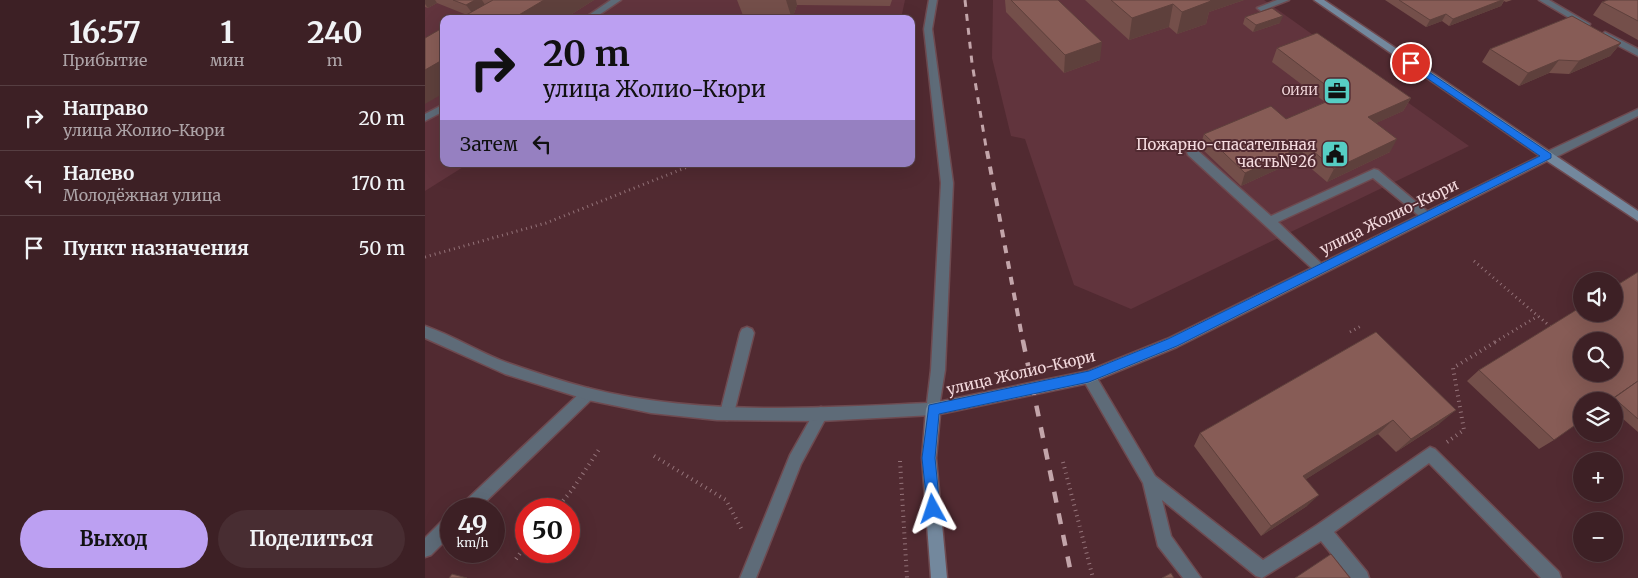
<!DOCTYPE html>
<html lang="ru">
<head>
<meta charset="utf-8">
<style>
  body { margin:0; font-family:Merriweather,serif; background:#482d32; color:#f1f3f6; height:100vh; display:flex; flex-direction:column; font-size:19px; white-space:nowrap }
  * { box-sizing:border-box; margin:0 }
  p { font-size:16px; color:#ada3a7 }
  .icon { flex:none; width:28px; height:28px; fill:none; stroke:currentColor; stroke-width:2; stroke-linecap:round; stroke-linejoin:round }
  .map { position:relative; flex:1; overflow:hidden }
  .drawer { display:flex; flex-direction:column; background:#3d2025; width:425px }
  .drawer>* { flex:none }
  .hud { position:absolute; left:15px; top:15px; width:475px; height:152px; border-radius:10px; box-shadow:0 5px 20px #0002,0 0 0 1px #563e42; background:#bca0f2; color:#111; overflow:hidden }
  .controls { position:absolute; left:1148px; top:272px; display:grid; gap:10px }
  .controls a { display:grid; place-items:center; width:50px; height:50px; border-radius:50%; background:#3d2025; box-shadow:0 5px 20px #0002,0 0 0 1px #563e42; font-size:25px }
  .speed { position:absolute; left:15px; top:498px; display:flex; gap:10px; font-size:25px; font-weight:700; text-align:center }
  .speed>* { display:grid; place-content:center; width:65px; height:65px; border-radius:50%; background:#3d2025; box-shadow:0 5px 20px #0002,0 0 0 1px #563e42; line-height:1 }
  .speed small { font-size:12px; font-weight:400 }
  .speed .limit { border:8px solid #d22; background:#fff; color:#111 }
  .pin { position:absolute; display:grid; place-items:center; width:42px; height:42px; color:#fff; margin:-21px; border:2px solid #fff; border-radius:50%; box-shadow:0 1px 5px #0007 }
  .me { position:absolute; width:55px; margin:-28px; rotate:355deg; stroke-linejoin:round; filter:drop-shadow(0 0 4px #0008) }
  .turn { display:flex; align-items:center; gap:18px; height:105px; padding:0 20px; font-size:22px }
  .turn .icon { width:65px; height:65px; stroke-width:2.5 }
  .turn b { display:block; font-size:35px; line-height:42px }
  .then { display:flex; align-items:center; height:48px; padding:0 20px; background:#0003; gap:10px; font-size:19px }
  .eta { display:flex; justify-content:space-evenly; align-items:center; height:85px; text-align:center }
  .eta b { font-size:30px; font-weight:700; line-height:35px }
  .primary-button { display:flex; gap:10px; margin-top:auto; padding:10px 20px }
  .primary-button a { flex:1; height:58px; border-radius:30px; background:#bca0f2; color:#111; font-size:20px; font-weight:700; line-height:58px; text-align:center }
  .primary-button a+a { background:#482d32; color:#f1f3f6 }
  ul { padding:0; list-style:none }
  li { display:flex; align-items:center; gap:15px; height:65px; padding:0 20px; border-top:1px solid #563e42 }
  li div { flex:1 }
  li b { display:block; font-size:19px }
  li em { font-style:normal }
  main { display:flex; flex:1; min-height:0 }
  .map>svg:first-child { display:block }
  .built { fill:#61343d }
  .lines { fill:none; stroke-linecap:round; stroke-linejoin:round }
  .service-casing { stroke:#6e4a50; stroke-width:3 }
  .minor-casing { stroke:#6e4a50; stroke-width:3 }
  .tertiary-casing { stroke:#6e4a50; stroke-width:3 }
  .secondary-casing { stroke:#6e4a50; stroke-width:3 }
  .path-far1 { stroke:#947379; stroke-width:3; stroke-dasharray:1 4; stroke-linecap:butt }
  .path { stroke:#947379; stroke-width:4; stroke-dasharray:1 4.5; stroke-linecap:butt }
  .service { fill:#5e6b78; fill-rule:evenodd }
  .minor { fill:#5e6b78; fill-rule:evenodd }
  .tertiary { fill:#5e6b78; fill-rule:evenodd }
  .secondary { fill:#73889d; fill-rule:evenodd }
  .rail-far2 { stroke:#c3a5aa; stroke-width:3; stroke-dasharray:7 7; stroke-linecap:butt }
  .rail-far1 { stroke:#c3a5aa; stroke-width:4; stroke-dasharray:8 8; stroke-linecap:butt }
  .rail { stroke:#c3a5aa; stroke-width:4.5; stroke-dasharray:11 11; stroke-linecap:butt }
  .wall { fill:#744f4a }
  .shaded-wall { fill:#5e403c }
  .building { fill:#875c56; stroke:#5e403c; fill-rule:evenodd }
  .route { fill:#1a73e8; stroke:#114b97 }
  .labels { text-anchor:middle; stroke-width:4; stroke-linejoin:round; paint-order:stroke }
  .far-poi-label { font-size:12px; fill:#f4dade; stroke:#512a31; text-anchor:end }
  .poi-label { font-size:15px; fill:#f4dade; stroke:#512a31; text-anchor:end }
  .street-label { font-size:15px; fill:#f4dade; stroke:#512a31 }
</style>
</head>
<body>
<main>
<section class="drawer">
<div class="eta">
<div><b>16:57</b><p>Прибытие</p></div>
<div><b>1</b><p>мин</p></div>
<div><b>240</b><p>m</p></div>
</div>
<ul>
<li><svg class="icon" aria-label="right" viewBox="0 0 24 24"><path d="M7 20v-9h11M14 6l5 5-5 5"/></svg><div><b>Направо</b><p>улица Жолио-Кюри</p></div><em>20 m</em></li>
<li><svg class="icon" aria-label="left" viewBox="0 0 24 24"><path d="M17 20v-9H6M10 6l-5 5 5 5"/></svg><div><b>Налево</b><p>Молодёжная улица</p></div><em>170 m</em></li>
<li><svg class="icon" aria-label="arrive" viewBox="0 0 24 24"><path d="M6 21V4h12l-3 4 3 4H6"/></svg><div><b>Пункт назначения</b></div><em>50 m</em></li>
</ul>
<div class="primary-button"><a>Выход</a><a>Поделиться</a></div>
</section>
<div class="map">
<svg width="1213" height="578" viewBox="0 0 1213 578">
  <rect width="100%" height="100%" fill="#512a31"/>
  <g class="built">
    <polygon points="0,0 480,0 476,19 19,19 19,164 43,164 0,191"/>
    <polygon points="568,0 839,0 1044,146 706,309 649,285 600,139 586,136 567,58"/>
  </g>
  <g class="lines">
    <g class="service-casing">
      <g id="service">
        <polygon points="186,0 196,0 168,19 158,19"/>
        <polygon points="852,0 864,0 836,11 832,8"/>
        <polygon points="1114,0 1124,0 1165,24 1164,26 1158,26"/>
        <polygon points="1180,32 1213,49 1213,56 1177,37 1176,35"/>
        <polygon points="19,104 19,111 0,121 0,114"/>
        <polygon points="767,148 771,149 846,216 949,169 953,170 1008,216 1002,220 998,219 948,178 853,222 899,266 901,269 899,272 891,272 763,155 762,152 763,149"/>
        <polygon points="322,327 327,329 329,333 309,413 307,418 302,420 297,418 295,413 315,333 317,329"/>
        <polygon points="664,371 669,373 730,476 838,560 892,525 1005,447 1010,449 1134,572 1136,578 1116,578 1004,463 909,532 942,572 944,578 926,578 896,541 837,578 831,576 737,500 746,536 776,578 758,578 733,546 718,483 659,381 657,377 659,373"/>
        <polygon points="163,388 168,390 170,394 168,398 53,509 34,509 37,504 158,390"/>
        <polygon points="396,407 401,409 403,414 376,464 331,578 315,578 365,455 391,409"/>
        <polygon points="26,516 26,535 6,555 0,557 0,538 20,518"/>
      </g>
    </g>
    <g class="minor-casing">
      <path id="minor" d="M504,0h8l-5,29 21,154 -8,187 -7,44 -5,1 -112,6 -104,-1 -66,-7 -63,-13 -83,-26 -80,-36v-12c29,10 55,27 83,37 26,9 53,18 80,25 110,28 226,20 339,15l4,-33 10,-187 -17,-154z"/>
    </g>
    <g class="tertiary-casing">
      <polygon id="tertiary" points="1213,109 1213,116 1127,159 1119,159 1118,156 1119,153"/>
    </g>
    <g class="secondary-casing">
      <polygon id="secondary" points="889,0 899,0 1213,211 1213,221 1122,161 752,347 664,383 515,414 511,458 522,578 506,578 497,458 501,409 503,404 663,371 742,339 1115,156"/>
    </g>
    <g class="path-far1">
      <polyline points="0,257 121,223 270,164"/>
      <polyline points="1049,261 1127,328"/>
      <polyline points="925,332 936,326"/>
      <polyline points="1070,342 1113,316"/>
    </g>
    <g class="path">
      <polyline points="1022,442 1039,430 1028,368 1072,341"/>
      <polyline points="229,456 301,500 318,532"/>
      <polyline points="475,461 482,578"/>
      <polyline points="638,462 668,578"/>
      <polyline points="131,509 147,490 175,448"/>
      <polyline points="91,559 101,545"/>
    </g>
    <use href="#service" class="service"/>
    <use href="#minor" class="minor"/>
    <use href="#tertiary" class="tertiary"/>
    <use href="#secondary" class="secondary"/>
    <polyline class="rail-far2" points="540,0 547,63 562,153"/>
    <polyline class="rail-far1" points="562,151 598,342"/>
    <polyline class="rail" points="598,341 647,578"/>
  </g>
  <g class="wall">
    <polygon points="0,0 169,0 139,19 42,15 12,3 3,8 0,7"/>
    <polygon points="312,0 467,0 465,6 372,5 367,19 319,18"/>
    <polygon points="580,0 633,0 675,60 639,73 581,12"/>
    <polygon points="660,0 819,0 784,12 781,24 752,34 744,27 704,40"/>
    <polygon points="960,0 1087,0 1081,2 1079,1 1076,6 1024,26 1017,21 1001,27"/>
    <polygon points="1213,0 1213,40 1168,15 1177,2"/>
    <polygon points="820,17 855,23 828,32 818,24"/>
    <polygon points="1196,43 1185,56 1144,74 1124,73 1094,86 1057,62 1065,49"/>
    <polygon points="852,48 986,98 978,111 951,123 965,152 902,182 875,159 816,186 775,147 779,134 861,119 900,102 847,62"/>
    <polygon points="1213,272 1213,432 1189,411 1189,401 1156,401 1129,440 1114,449 1042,381 1054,370"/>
    <polygon points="951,332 1014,424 971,452 953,434 946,438 881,479 882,506 836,536 769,446 775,433"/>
  </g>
  <g class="shaded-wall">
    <polygon points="0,0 10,0 12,3 3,8 0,4"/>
    <polygon points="50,0 57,0 64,11 51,18 41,5"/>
    <polygon points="119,0 169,0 139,19 87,19"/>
    <polygon points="361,0 371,0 372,5 367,19"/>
    <polygon points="775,0 819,0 784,12 781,24 752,34 757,12"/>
    <polygon points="1077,0 1079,0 1076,6 1024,26 1028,19"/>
    <polygon points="748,4 744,27 704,40 707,18"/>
    <polygon points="1021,14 1017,21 1001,27 1005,20"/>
    <polygon points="858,16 855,23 828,32 831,25"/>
    <polygon points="677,42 675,60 639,73 640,55"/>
    <polygon points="1196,43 1185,56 1144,74 1154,61"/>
    <polygon points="19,59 19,93 0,104 0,70"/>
    <polygon points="1134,60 1124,73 1094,86 1103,73"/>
    <polygon points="986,98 978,111 936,130 943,117"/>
    <polygon points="972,139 965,152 902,182 909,169"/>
    <polygon points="881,145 875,159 816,186 820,173"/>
    <polygon points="1031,410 1014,424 971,452 986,439"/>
    <polygon points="968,420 953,434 867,488 878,476"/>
    <polygon points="894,495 882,506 836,536 846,526"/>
  </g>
  <g class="building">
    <polygon points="28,0 50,0 41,5"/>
    <polygon points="68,0 119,0 87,19 34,19"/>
    <polygon points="586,0 633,0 677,42 640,55"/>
    <polygon points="686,0 785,0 786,1 757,12 748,4 707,18"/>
    <polygon points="974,0 1077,0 1028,19 1021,14 1005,20"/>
    <polygon points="1183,0 1213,0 1213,21 1177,2"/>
    <polygon points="847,8 858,16 831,25 820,17"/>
    <polygon points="1147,16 1196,43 1154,61 1134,60 1103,73 1065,49"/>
    <polygon points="19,27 19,59 0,70 0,38"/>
    <polygon points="892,33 986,98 943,117 972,139 909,169 881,145 820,173 779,134 846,106 861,119 915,96 852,48"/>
    <path d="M1213,272v109l-29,20h-28v20l-27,19 -75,-70 102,-63v7h33v-27zM1156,341h33v33h-33z"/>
    <polygon points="951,332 1031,410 986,439 968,420 878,476 894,495 846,526 775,433"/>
    <polygon points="1213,381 1213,419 1189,398"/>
    <polygon points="906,554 925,578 870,578"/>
    <polygon points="746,573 749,578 737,578"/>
    <polygon points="27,574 42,578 24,578"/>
  </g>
  <polygon class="route" points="986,60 1126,154 1126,158 752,346 664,382 514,414 510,458 515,509 513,514 508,516 503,514 497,458 504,405 664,371 743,339 1115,156 983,65 981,63"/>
  <defs>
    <g id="office-square" transform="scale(1.4375)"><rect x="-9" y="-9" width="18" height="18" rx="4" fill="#56cec4" stroke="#512a31"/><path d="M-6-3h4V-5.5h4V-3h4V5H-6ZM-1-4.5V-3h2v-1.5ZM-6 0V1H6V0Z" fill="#111"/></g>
    <g id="civic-square" transform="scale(1.4375)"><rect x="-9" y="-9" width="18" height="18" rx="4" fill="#56cec4" stroke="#512a31"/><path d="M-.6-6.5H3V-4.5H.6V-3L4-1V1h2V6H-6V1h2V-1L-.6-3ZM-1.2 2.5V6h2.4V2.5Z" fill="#111"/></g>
  </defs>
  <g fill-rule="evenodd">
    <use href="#office-square" x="912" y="91"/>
    <use href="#civic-square" x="910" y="154"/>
  </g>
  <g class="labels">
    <g class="far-poi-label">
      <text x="893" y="95">ОИЯИ</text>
    </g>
    <g class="poi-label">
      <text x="891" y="150">Пожарно-спасательная<tspan x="891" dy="17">часть№26</tspan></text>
    </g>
    <g class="street-label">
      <text transform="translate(964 217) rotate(-26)" y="5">улица Жолио-Кюри</text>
      <text transform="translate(596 373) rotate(-13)" y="5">улица Жолио-Кюри</text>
    </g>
  </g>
</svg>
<div class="controls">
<a><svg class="icon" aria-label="sound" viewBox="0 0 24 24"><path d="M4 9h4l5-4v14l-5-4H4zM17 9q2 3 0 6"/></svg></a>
<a><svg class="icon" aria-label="search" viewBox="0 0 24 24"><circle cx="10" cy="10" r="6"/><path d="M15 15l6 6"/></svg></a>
<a><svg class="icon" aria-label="layers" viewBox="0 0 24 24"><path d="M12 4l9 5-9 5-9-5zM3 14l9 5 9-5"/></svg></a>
<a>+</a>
<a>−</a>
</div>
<div class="speed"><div>49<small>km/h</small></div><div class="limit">50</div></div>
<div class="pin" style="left:986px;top:63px;background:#d93025"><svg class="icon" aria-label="arrive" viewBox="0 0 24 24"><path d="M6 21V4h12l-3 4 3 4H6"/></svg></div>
<svg class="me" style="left:508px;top:509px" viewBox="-20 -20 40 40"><path d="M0-17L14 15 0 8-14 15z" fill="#1a73e8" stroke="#fff" stroke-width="4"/></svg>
<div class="hud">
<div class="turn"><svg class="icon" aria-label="right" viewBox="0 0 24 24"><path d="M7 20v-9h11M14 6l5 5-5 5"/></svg><div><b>20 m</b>улица Жолио-Кюри</div></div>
<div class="then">Затем<svg class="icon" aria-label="left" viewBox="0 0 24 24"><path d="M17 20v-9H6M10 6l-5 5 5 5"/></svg></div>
</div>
</div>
</main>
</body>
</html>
